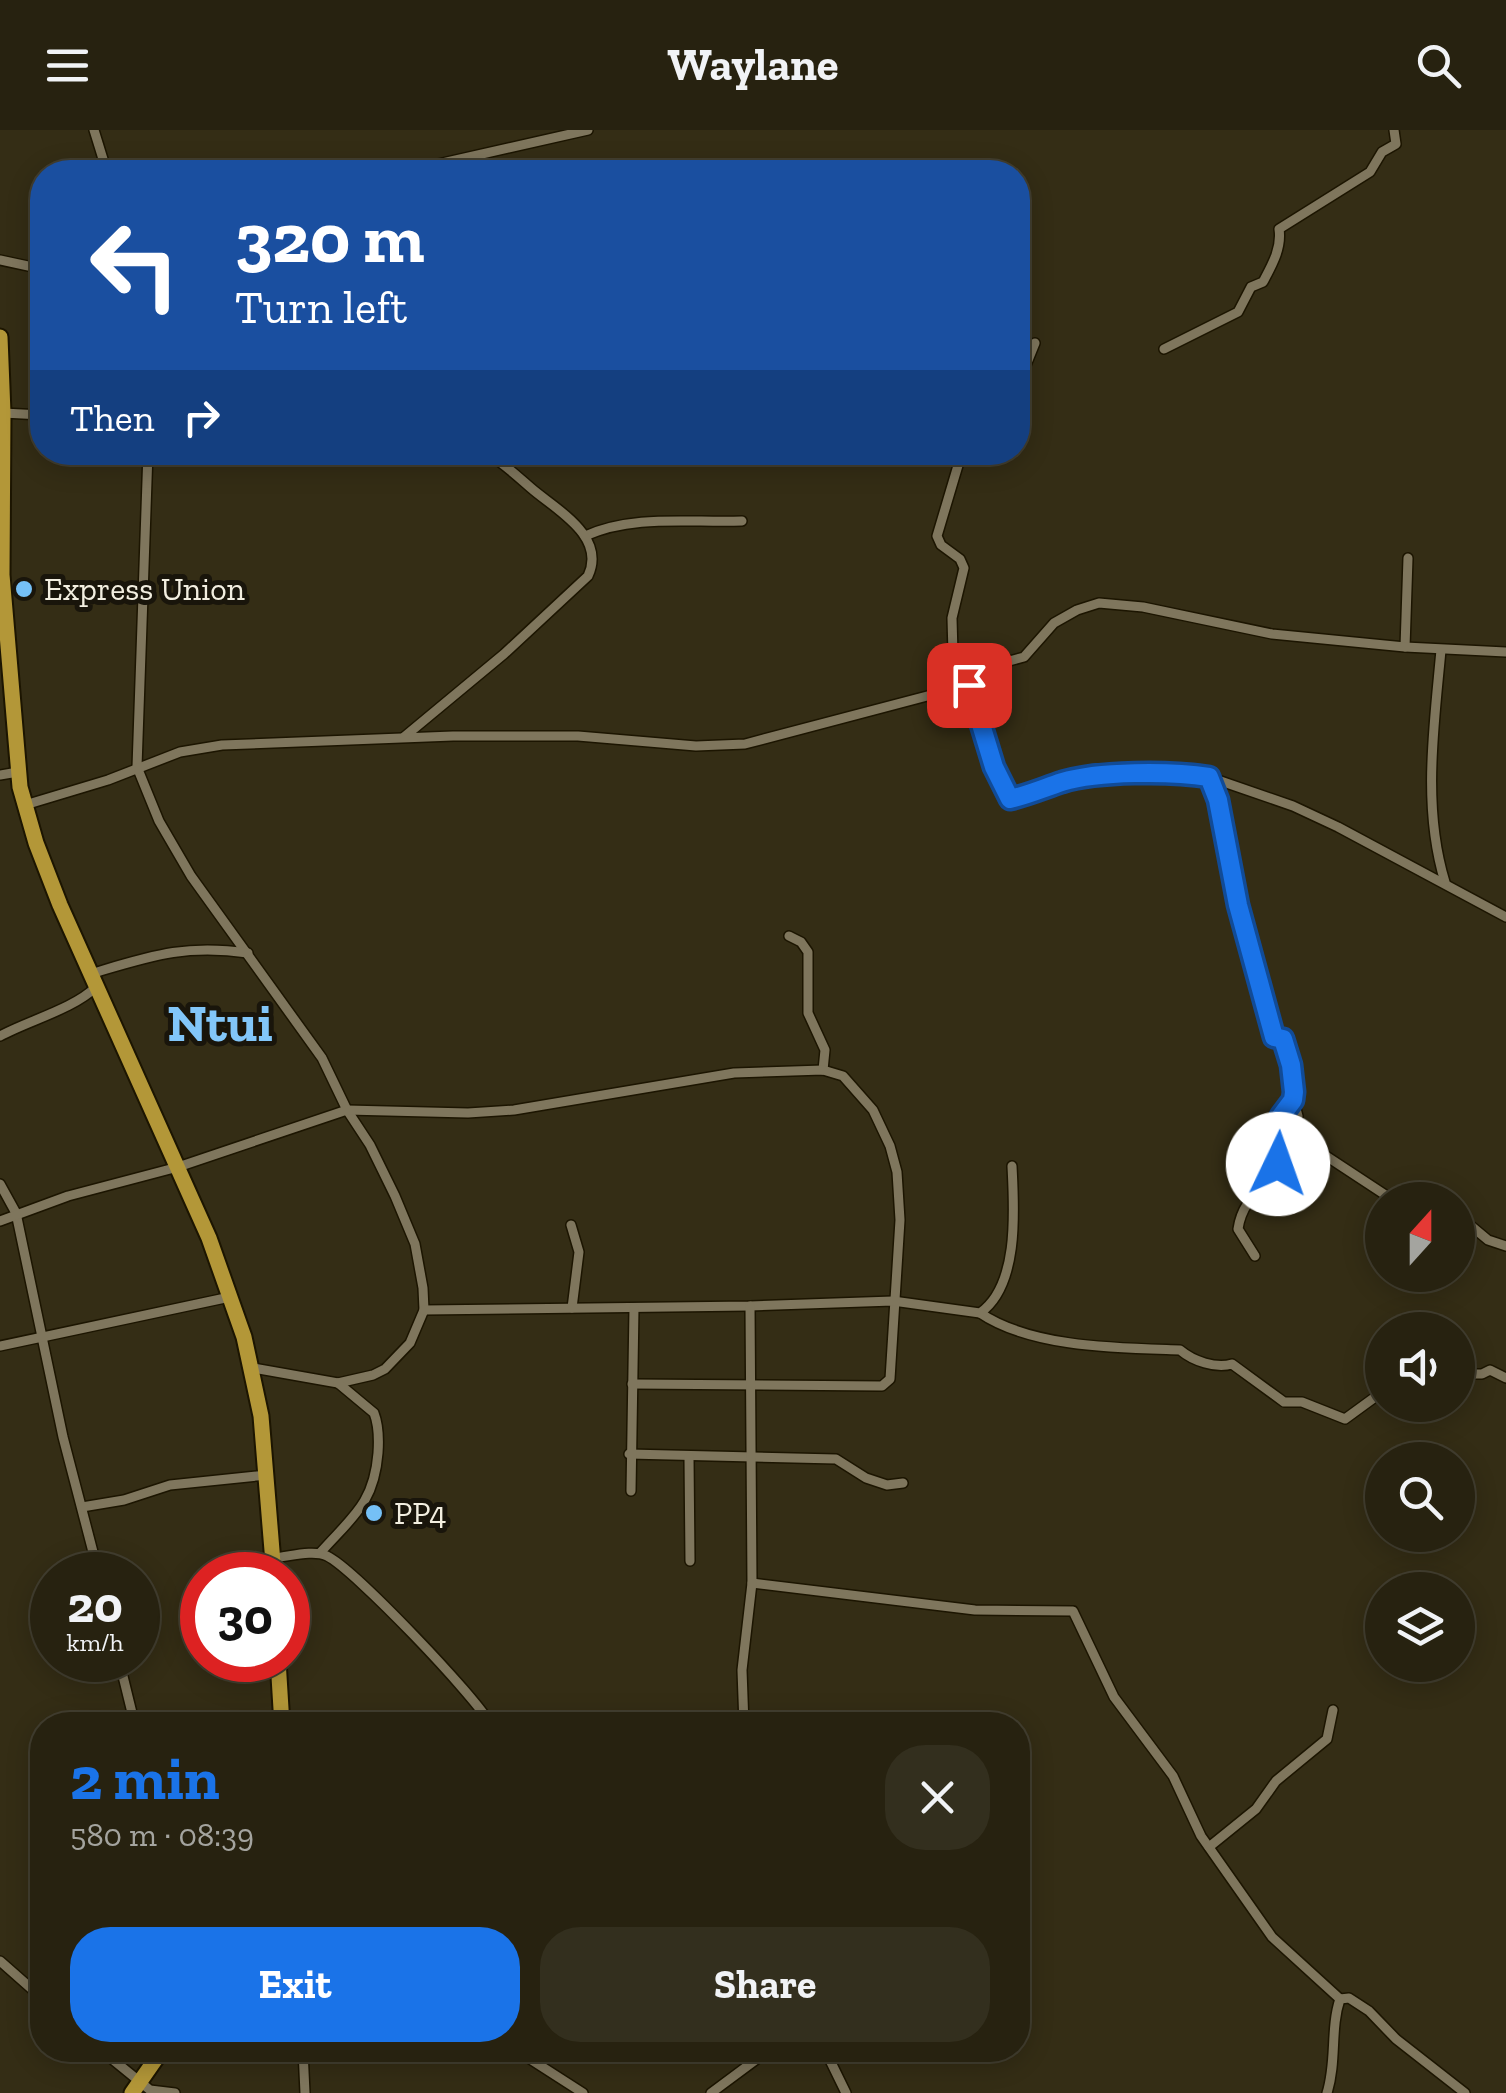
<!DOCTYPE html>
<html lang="en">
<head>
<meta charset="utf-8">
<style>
  body { margin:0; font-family:"Zilla Slab",serif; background:#332f1e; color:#f1f3f6; height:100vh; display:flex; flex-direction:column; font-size:38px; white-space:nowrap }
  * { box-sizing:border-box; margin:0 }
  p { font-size:32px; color:#a4a49f }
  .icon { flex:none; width:55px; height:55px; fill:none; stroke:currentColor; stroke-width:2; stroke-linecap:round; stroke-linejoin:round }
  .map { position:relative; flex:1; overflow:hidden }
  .side { position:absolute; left:30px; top:1582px; width:1000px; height:350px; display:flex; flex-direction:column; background:#272210; border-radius:40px; box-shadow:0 5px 25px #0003,0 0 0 2px #433f30 }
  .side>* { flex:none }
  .top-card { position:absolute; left:30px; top:30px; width:1000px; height:305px; border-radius:40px; box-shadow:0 5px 25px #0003,0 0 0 2px #433f30; background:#1a4fa0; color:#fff; overflow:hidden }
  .needle { width:65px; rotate:21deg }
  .fabs { position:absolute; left:1365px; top:1052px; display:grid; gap:20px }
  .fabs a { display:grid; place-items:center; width:110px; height:110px; border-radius:50%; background:#272210; box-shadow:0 5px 25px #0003,0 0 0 2px #433f30; font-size:50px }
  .speed { position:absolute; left:30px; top:1422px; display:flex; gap:20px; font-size:50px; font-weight:700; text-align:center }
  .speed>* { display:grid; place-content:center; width:130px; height:130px; border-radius:50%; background:#272210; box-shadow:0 5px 25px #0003,0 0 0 2px #433f30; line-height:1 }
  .speed small { font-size:25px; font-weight:400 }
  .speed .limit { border:15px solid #d22; background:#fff; color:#111 }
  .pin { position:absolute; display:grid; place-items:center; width:85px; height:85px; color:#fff; margin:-42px; border-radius:20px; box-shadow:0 5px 15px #0006 }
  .me { position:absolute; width:110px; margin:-55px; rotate:3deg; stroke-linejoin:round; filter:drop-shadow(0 0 8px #0008) }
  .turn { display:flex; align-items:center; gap:35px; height:210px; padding:0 40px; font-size:45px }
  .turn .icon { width:130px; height:130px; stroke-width:2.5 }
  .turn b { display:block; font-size:70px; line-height:85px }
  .then { display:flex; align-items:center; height:95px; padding:0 40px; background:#0003; gap:20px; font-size:38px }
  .round { display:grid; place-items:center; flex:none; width:105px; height:105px; border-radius:40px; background:#332f1e }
  .headline { display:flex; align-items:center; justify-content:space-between; height:170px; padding:0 40px }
  h1 { font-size:60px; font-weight:800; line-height:75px; color:#1a73e8 }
  .cta { display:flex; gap:20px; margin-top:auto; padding:20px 40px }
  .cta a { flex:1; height:115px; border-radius:40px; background:#1a73e8; color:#fff; font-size:40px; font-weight:800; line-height:115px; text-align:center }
  .cta a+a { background:#332f1e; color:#f1f3f6 }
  header { display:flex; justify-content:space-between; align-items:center; height:130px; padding:0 40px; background:#272210; font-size:45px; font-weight:800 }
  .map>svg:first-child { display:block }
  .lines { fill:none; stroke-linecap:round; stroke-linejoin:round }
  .minor-casing { stroke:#1c1501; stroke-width:12 }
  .trunk-casing { stroke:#1c1501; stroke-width:19 }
  .minor { stroke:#7f765d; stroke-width:9 }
  .trunk { stroke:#b39738; stroke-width:15 }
  .route-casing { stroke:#114b97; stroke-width:25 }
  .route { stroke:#1a73e8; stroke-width:18 }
  .poi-dot { fill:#75c0f6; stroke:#19150b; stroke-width:4 }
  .labels { text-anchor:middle; stroke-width:10; stroke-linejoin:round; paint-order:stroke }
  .poi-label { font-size:32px; fill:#f2eee0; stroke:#19150b; text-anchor:start }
  .town-label { font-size:52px; font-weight:bold; fill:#82c6f9; stroke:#19150b }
</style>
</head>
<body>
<header><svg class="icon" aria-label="menu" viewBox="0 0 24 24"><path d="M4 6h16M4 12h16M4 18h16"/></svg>Waylane<svg class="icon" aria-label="search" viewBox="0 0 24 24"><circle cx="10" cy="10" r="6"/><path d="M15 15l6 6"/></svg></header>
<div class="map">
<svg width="1506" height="1963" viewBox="0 0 1506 1963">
  <rect width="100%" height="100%" fill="#342d15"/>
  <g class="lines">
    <g class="minor-casing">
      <g id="minor">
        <polyline points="94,0 107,42"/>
        <polyline points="379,42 438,34 588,0"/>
        <polyline points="0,130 42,139"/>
        <path d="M1164,219l74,-37 13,-25 12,-5c9,-17 19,-34 16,-53l91,-57 12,-20 14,-8 -2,-14"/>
        <polyline points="1018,255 1035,213"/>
        <polyline points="3,283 42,285"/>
        <polyline points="148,322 137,637 159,691 191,746 322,928 347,980 370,1015 395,1066 415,1114 423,1158 424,1180 410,1213 385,1239 373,1245 338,1253 253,1238"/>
        <path d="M585,406c48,-22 106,-13 157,-15"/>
        <polyline points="1405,517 1408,428"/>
        <path d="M1441,520c-7,77 -19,157 4,232"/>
        <polyline points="969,555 994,637 1010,669 1062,652 1120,643 1186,644 1209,647 1293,676 1338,697 1506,787"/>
        <polyline points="954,560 952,488 964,438 960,429 941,415 937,406 962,322"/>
        <path d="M404,607l100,-83 84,-78c19,-40 -33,-67 -57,-88 -15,-13 -28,-25 -45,-36"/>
        <polyline points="0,645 18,642"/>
        <path d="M1209,647l9,23 20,105 37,132 8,2c9,26 7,52 15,77l-13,13c-1,7 1,17 -1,24 -7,28 -41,39 -46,76l17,27"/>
        <polyline points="25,675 108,650 180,622 222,615 453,606 578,606 696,616 745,614 969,555 1002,533 1024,527 1054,493 1077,480 1099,473 1143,477 1272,504 1405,517 1506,522"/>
        <polyline points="789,806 801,812 808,822 808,883 825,920 823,940"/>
        <path d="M90,844c61,-18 94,-30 158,-21"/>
        <path d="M0,906c30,-16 73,-27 96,-49"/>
        <polyline points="1293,970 1282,981 1285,999 1393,1070"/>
        <polyline points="0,1054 16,1083 63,1307 99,1445"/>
        <polyline points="1458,1085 1488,1110 1506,1116"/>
        <polyline points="0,1091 68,1066 178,1037 347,980 468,983 514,980 734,943 823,940 843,946 873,980 890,1016 897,1042 900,1090 890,1249 882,1256 632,1254"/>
        <polyline points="571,1095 579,1122 572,1178"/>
        <path d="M424,1180l326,-4 143,-5 87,12c40,-28 34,-106 32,-147"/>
        <path d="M980,1183c52,35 139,35 200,37 13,11 36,19 52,14l52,38h18l43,17 37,-27"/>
        <polyline points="0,1216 230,1167"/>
        <polyline points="1458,1244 1482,1244 1490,1240 1506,1248"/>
        <polyline points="629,1324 836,1329 866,1348 887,1355 903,1353"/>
        <polyline points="689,1327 690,1431"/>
        <polyline points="631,1361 634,1178"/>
        <polyline points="82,1377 124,1370 170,1355 267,1345"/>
        <path d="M320,1423c32,-36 54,-49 58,-100 1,-14 1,-27 -4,-40l-36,-30"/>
        <path d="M273,1428c15,-1 40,-9 54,-2 27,13 150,142 164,169"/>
        <polyline points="752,1453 975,1480 1073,1481 1114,1567 1173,1646 1201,1706 1272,1807 1340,1869 1349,1868 1369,1881 1396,1909 1465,1963"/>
        <polyline points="119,1530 135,1595"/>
        <polyline points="744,1595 742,1540 752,1453 750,1176"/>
        <polyline points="1209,1717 1256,1679 1276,1651 1327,1609 1333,1580"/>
        <polyline points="0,1831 42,1868"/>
        <polyline points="101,1920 150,1960 175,1963"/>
        <polyline points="303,1920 305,1963"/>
        <polyline points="516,1920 583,1963"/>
        <polyline points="825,1920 846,1963"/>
        <polyline points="711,1963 769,1920"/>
        <path d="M1327,1963c10,-32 3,-64 13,-94"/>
      </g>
    </g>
    <g class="trunk-casing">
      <g id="trunk">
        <polyline points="0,207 3,283 2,445 20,657 36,713 60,775 209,1108 244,1207 261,1286 274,1445"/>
        <polyline points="278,1530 282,1595"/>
        <polyline points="132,1963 162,1920"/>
      </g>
    </g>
    <use href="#minor" class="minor"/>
    <use href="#trunk" class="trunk"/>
  </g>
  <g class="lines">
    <g class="route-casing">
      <path id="route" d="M969,555l25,82 16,32c18,-4 34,-11 52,-17 36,-11 109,-11 147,-5l9,23 20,105 36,132 9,2 8,26 3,27 -1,8 -12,16c5,17 5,33 -3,48"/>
    </g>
    <use href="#route" class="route"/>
  </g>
  <g class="poi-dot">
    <circle cx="24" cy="459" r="10"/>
    <circle cx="374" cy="1383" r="10"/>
  </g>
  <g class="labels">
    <g class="poi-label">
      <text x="44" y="470">Express Union</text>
      <text x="394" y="1394">PP4</text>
    </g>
    <g class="town-label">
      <text x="220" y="911">Ntui</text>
    </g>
  </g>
</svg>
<div class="fabs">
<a><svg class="needle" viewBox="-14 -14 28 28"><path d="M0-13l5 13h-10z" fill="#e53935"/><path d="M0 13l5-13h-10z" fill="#a4a49f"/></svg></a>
<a><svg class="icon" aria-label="sound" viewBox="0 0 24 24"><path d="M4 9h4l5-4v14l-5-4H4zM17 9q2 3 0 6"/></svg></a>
<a><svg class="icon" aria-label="search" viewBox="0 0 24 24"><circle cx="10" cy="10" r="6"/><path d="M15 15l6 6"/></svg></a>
<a><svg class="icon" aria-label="layers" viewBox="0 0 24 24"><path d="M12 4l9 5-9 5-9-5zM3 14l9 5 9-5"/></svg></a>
</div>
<div class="speed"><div>20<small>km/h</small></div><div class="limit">30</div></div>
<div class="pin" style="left:969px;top:555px;background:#d93025"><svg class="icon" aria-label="arrive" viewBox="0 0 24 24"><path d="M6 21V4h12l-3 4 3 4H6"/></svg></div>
<svg class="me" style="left:1278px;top:1034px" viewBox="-20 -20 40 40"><circle r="19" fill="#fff"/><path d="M0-13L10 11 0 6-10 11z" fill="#1a73e8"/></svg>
<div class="top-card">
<div class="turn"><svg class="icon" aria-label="left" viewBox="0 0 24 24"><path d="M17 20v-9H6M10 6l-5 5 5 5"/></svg><div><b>320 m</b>Turn left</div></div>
<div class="then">Then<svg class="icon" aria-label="right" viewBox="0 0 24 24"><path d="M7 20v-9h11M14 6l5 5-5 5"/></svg></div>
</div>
<section class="side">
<div class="headline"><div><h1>2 min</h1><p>580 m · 08:39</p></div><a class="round"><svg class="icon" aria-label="close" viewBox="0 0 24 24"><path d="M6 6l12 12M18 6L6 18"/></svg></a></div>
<div class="cta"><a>Exit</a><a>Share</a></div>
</section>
</div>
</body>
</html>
